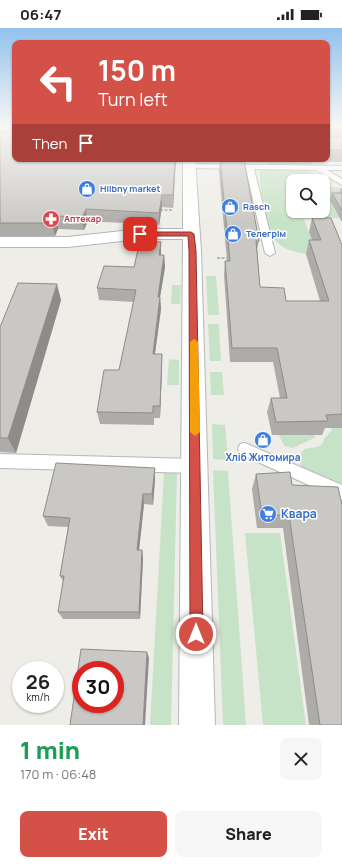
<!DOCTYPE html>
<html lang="en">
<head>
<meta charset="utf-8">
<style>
  body { margin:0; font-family:Manrope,sans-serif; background:#f6f6f6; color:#222; height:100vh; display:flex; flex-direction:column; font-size:15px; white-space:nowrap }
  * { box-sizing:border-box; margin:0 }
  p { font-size:13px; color:#767676 }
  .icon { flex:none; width:22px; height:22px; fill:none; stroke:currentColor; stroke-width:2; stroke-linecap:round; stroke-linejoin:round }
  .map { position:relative; height:697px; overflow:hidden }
  .details { display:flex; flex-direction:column; background:#fff; flex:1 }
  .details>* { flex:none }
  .top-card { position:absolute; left:12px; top:12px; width:318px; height:122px; border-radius:8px; box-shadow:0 1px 3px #0004; background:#d45148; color:#fff; overflow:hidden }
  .controls { position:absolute; left:286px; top:146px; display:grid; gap:8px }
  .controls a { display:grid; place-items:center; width:44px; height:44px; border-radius:8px; background:#fff; box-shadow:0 1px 3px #0004; font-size:20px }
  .speed { position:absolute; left:12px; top:633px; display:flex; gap:8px; font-size:20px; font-weight:700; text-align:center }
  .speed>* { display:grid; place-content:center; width:52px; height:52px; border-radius:50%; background:#fff; box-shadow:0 1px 3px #0004; line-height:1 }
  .speed small { font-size:10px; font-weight:400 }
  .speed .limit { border:6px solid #d22; background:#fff; color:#111 }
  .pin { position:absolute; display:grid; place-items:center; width:34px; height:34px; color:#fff; margin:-17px; border-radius:8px; box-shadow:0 2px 6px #0006 }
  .me { position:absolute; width:44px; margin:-22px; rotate:0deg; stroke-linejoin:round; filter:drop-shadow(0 0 3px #0008) }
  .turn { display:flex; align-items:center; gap:14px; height:84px; padding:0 20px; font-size:18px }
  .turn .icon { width:52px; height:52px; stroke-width:2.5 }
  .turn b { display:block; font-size:28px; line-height:34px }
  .then { display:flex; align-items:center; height:38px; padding:0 20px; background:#0003; gap:8px; font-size:15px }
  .round { display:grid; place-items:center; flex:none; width:42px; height:42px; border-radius:8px; background:#f6f6f6 }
  .headline { display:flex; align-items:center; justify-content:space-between; height:68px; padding:0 20px }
  h1 { font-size:24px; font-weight:800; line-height:30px; color:#1e9e55 }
  .cta { display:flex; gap:8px; margin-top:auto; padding:8px 20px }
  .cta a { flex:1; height:46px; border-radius:8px; background:#d45148; color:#fff; font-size:16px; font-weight:800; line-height:46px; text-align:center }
  .cta a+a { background:#f6f6f6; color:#222 }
  .status { display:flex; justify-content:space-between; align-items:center; height:28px; padding:0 20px; background:#fff; direction:ltr }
  .status svg { height:11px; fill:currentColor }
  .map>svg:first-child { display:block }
  .green { fill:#c7e3c7 }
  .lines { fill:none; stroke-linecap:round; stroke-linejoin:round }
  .service-casing { stroke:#b4b7ba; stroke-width:2 }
  .minor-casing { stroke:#b4b7ba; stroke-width:2 }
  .path { stroke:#a1c3ab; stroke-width:2; stroke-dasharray:3 1.5; stroke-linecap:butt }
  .service { fill:#fff; fill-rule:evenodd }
  .minor { fill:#fff; fill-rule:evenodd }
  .wall { fill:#aeaca9 }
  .shaded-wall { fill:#8d8c89 }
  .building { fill:#cac8c4; stroke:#8d8c89; fill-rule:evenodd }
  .route { fill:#d45148; stroke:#8a352f }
  .slow { fill:#f59e0b }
  .labels { text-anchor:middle; stroke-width:3; stroke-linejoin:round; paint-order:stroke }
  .far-shop-label { font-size:9px; font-weight:bold; fill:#366cbe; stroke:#fff; text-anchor:start }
  .far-health-label { font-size:9px; font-weight:bold; fill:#be3a42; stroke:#fff; text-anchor:start }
  .shop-label { font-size:10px; font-weight:bold; fill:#366cbe; stroke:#fff }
  .near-shop-label { font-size:12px; font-weight:bold; fill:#366cbe; stroke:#fff; text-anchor:start }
</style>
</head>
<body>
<div class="status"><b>06:47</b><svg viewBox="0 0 49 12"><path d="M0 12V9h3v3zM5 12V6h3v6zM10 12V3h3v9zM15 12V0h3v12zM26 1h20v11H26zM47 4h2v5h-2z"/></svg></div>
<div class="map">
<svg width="342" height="697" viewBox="0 0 342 697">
  <rect width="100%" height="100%" fill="#efede7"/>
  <g class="green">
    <polygon points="268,133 311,133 314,138 268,137"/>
    <path d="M264,141c20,0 42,-3 59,9l-4,1 2,2h-28v30h30v-28l3,3 15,2 1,30 -38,1 10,27 -8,8c-12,-3 -23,-4 -31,-14 -6,-6 -18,-61 -15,-69z"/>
    <polygon points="206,248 216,248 219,287 208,287"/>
    <polygon points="172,257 181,257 180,276 171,276"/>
    <polygon points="208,296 219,296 221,333 210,333"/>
    <polygon points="169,331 179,332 179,357 167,357"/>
    <polygon points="210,344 222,344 224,367 211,367"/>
    <path d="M342,370v90l-41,-18c-4,-32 11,-16 22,-27l1,-4 8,-9 -2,-9z"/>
    <polygon points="212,396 225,397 228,432 213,431"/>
    <polygon points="279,407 314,407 316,409 293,420 284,418"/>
    <polygon points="213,442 228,443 246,697 223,697"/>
    <polygon points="164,444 177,445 171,697 150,697"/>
    <polygon points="245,505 280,505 306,697 263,697"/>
  </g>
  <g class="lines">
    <g class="service-casing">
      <g id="service">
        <polygon points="187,136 342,138 342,142 327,142 342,151 342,157 316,142 254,141 275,225 270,228 265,225 246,141 190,140 186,138"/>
        <polygon points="245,415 342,457 342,472 240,426 238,421 240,416"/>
        <polygon points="0,426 195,431 200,433 203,438 200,443 195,445 0,440"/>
      </g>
    </g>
    <g class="minor-casing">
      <polygon id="minor" points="183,131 195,131 201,223 215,697 179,697 183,211 140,211 68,219 0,219 0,209 68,209 140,201 183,201"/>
    </g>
    <g class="path">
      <polyline points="160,182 173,182"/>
      <polyline points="217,230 229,230"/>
    </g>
    <use href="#service" class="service"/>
    <use href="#minor" class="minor"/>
  </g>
  <g class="wall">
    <polygon points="0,98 15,98 176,131 173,180 162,179 159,197 88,193 84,202 58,201 55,208 0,208"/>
    <polygon points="327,98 342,98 342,134 244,132 259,213 257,221 260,259 286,273 320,273 306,226 309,212 312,212 309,204 312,190 342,217 342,400 325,400 322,407 272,407 267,384 271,370 280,370 273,334 230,334 224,247 225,233 227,233 219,144 220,131 327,131"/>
    <polygon points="341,160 342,160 342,194 330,172 332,165 339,165"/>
    <polygon points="164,227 165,239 160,269 161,281 155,326 162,339 160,390 154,390 154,397 100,396 97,384 119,342 134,274 99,272 97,260 134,239"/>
    <polygon points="61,272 16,425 0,424 0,299"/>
    <polygon points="155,440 155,451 153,477 144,476 139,522 142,522 143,531 140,591 63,591 58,584 63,553 60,548 68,499 48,498 43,488"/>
    <polygon points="256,446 292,457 342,697 309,697 283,500 257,500 252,461"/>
  </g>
  <g class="shaded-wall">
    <polygon points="175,131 176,131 173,180 173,167"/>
    <polygon points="162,167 162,179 159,197 159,185"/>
    <polygon points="86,181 88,193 84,202 82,189"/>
    <polygon points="55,188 58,201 55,208 52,195"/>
    <polygon points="161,214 161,226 159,239 159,227"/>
    <polygon points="164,227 165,239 158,281 158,269"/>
    <polygon points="57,256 61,272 16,425 8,410"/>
    <polygon points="160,269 161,281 153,339 153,326"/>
    <polygon points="162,326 162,339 160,390 160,378"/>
    <polygon points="155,440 155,451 153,477 152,466"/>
    <polygon points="143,466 144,476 138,531 137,522"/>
    <polygon points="142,522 143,531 140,591 139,584"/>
    <polygon points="147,624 149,630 145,697 143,697"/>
  </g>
  <g class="building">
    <polygon points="13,98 15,98 15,131 175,131 173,167 162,167 159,185 86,181 82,189 55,188 52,195 0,195 0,105 13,105"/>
    <polygon points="327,98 342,98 329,99 329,109 342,109 342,122 327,122"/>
    <polygon points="220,131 244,132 259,213 256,213 260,259 284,260 286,273 329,273 309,212 321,212 312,190 331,190 342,217 342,386 326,387 328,393 276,394 271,370 287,370 277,320 232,320 225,233 230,233"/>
    <polygon points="332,165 342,165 342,183"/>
    <polygon points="140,213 161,214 159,227 164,227 158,269 160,269 153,326 162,326 160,378 153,378 153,385 97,384 104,342 119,342 136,262 97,260 104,238 134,239"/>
    <polygon points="18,255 57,256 8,410 0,410 0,299"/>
    <polygon points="56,435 155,440 152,466 143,466 137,522 142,522 139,584 58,584 64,548 60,548 70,490 43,488"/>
    <polygon points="290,444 292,457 338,459 342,477 342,697 320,697 289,487 262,487 256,446"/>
    <path d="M81,621l66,3 -4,73h-73zM81,642h34v34h-34z"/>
  </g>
  <linearGradient id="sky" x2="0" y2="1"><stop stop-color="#92c2ed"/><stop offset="0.5" stop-color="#f8f7f4"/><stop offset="1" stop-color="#f8f7f4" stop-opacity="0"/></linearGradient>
  <rect width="342" height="196" fill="url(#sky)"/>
  <polygon class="route" points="191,204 194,206 196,223 203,606 201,610 196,612 192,610 190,606 189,223 188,208 140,208 137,206 140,204"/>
  <polygon class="slow" points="194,311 198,314 200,404 195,408 190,404 190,314"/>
  <defs>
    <g id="shop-disc" transform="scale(0.9)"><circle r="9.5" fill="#3f7fe0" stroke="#fff"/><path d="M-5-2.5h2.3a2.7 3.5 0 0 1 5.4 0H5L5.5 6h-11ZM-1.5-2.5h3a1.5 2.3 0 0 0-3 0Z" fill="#fff"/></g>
    <g id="pharmacy-disc" transform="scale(0.9)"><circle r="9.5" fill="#e0444e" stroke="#fff"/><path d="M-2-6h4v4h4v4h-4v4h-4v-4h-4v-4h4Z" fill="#fff"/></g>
    <g id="supermarket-disc" transform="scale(0.9)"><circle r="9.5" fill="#3f7fe0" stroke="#fff"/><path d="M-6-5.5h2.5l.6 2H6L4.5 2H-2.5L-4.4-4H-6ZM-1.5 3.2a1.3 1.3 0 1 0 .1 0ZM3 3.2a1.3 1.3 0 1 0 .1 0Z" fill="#fff"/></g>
  </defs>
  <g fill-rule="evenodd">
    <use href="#shop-disc" x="87" y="161"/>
    <use href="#shop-disc" x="230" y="179"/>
    <use href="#pharmacy-disc" x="51" y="191"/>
    <use href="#shop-disc" x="233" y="206"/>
    <use href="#shop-disc" x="263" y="412"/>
    <use href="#supermarket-disc" x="268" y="486"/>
  </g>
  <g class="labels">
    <g class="far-shop-label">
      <text x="100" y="164">Hlibny market</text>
      <text x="243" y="182">Rasch</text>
      <text x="246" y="209">Телегрім</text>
    </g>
    <g class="far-health-label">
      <text x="64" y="194">Аптекар</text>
    </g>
    <g class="shop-label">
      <text x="263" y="433">Хліб Житомира</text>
    </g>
    <g class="near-shop-label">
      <text x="281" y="490">Квара</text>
    </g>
  </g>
</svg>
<div class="controls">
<a><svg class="icon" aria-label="search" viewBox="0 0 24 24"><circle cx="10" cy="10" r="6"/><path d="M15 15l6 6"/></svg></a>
</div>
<div class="speed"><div>26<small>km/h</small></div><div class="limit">30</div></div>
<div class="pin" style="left:140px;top:206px;background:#d93025"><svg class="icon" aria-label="arrive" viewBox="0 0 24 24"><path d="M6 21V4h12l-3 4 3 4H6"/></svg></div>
<svg class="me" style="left:196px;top:606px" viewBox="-20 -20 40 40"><circle r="17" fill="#d45148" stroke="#fff" stroke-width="3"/><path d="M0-11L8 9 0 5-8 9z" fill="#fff"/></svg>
<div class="top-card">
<div class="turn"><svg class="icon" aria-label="left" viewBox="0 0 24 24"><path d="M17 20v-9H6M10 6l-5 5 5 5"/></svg><div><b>150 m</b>Turn left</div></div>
<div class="then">Then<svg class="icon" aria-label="arrive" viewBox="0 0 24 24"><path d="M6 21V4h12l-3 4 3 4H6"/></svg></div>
</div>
</div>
<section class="details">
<div class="headline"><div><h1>1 min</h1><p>170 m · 06:48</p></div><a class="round"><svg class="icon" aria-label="close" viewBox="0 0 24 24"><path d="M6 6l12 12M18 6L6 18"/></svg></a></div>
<div class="cta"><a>Exit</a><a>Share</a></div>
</section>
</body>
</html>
